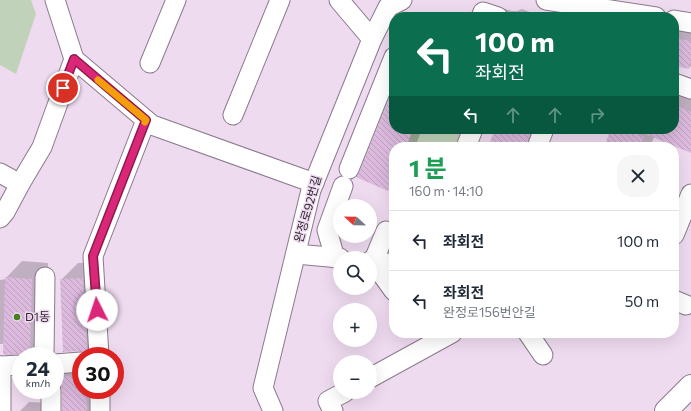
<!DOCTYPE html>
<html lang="ko">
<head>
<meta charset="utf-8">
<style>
  body { margin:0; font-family:Commissioner,"Noto Sans KR",sans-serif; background:#f6f6f7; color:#1f2937; height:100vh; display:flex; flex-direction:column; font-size:15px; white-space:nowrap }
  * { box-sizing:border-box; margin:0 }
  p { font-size:13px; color:#747a83 }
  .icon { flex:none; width:22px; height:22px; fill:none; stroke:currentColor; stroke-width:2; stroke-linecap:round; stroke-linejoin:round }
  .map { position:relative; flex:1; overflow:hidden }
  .panel { position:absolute; left:389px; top:142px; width:290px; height:196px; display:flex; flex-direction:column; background:#fff; border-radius:16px; box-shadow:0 4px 16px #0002 }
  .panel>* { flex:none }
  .hud { position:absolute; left:389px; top:12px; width:290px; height:122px; border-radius:16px; box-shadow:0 4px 16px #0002; background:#0b6e4f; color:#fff; overflow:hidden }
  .needle { width:26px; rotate:292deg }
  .buttons { position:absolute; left:333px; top:199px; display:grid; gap:8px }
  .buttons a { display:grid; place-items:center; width:44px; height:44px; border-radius:50%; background:#fff; box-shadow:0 4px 16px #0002; font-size:20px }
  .speed { position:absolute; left:12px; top:347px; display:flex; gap:8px; font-size:20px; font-weight:700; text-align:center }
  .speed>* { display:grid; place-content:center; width:52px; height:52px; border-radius:50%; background:#fff; box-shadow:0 4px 16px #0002; line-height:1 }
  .speed small { font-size:10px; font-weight:400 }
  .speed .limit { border:6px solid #d22; background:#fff; color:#111 }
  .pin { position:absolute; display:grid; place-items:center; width:34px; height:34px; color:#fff; margin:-17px; border:2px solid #fff; border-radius:50%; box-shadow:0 1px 4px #0007 }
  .me { position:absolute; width:44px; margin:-22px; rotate:356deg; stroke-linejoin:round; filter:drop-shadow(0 0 3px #0008) }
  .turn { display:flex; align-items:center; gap:14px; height:84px; padding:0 20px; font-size:18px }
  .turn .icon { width:52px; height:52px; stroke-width:2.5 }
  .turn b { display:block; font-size:28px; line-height:34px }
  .lanes { display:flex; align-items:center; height:38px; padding:0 20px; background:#0003; justify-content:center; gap:20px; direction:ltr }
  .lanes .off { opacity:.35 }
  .round { display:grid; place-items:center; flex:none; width:42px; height:42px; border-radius:16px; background:#f6f6f7 }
  .summary { display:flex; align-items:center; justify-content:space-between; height:68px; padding:0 20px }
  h1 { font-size:24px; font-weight:700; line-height:30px; color:#1e9e55 }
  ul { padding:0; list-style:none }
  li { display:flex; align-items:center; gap:12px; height:60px; padding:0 20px; border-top:1px solid #e0e1e3 }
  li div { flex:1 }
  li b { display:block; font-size:15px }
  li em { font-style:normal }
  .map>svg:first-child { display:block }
  .green { fill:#c1d2ba }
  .shadow { fill:#0003 }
  .building { fill:url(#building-back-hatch) }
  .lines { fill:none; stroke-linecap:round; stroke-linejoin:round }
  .minor-casing { stroke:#8b7a8c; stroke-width:21 }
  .major-casing { stroke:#8b7a8c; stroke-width:24 }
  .minor { stroke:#fff; stroke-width:19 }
  .major { stroke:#fff; stroke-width:22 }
  .route-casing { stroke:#8e194d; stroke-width:10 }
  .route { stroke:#db2777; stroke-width:7 }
  .slow { stroke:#f59e0b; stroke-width:7 }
  .poi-dot { fill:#43811f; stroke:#efdbf0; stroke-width:1.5 }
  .labels { text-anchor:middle; stroke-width:3; stroke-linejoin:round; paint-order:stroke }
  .street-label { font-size:12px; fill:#2e272e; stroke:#efdbf0 }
  .poi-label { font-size:12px; fill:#2e272e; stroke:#efdbf0; text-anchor:start }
</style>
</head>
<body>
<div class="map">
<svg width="691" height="411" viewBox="0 0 691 411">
  <defs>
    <pattern id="building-back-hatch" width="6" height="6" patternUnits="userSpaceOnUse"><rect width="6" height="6" fill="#dcbade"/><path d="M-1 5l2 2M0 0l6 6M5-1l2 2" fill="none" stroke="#bda0bf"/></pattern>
  </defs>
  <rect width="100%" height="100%" fill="#efdbf0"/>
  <g class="green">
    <polygon points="0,0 31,0 36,14 16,74 0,65"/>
    <polygon points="413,129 473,129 466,147 406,147"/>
  </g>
  <g class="shadow">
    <polygon points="505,9 512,11 517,11 522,9 543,17 493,17 499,11"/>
    <polygon points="430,13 441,17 426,17"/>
    <polygon points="674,24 691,27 691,66 689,68 674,65"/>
    <polygon points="683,85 691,89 691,152 654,137 650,147 605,147 612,129 674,129 674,94"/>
    <polygon points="394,89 394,129 422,129 415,147 394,147 394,184 388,190"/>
    <polygon points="496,129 543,129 536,147 489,147"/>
    <polygon points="22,261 48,263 46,340 30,356 29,356 5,344 0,344 0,280 6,279 6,278"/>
    <polygon points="100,262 104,336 87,352 80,350 61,280 78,263"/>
    <polygon points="77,360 81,360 81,390 103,390 104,411 63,411 63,390 60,377"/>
    <polygon points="29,402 50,403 50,411 20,411"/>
  </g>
  <g class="building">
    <polygon points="674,38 691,41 691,61 689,69 674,66"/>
    <polygon points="394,86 394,129 413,129 406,147 394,147 394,176 388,191 356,177 359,173"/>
    <polygon points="674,105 691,112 691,153 633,129 674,129"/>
    <polygon points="495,129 532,129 527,143 526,147 488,147"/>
    <polygon points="611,129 627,129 644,137 640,147 604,147"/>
    <polygon points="5,277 32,279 30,356 20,354 8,355 3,354"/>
    <polygon points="83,278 87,353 85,352 80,351 63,352 60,279"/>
    <polygon points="59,376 81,377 81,390 86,390 87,411 62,411 62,390 60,383"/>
  </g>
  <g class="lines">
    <g class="minor-casing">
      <g id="minor">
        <polyline points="339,0 372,39"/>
        <polyline points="546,0 656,17"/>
        <polyline points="481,17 483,12 498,17"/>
        <polyline points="674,20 691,23"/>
        <polyline points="74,59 152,125 314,183"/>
        <polyline points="150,63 176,0"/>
        <polyline points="674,83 691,89"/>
        <polyline points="233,115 280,0"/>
        <polyline points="466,147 473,129"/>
        <polyline points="537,147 544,129"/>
        <polyline points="349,169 394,57"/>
        <polyline points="0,173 20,184"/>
        <polyline points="0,218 5,212 20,184 42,147 74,59 55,0"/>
        <polyline points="386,231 373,262 394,291"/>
        <polyline points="674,235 691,194"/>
        <polyline points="296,254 340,258"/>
        <polyline points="335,258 327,230 343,186"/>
        <polyline points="370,261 394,264"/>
        <polyline points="674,300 686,305"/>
        <polyline points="528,333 543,355"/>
        <polyline points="44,356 45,277"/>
        <polyline points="99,356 93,256 146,120"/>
        <polyline points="55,364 81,362"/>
        <polyline points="0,366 21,365"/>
        <polyline points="1,366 1,411"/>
        <polyline points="370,378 452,333"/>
        <polyline points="51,390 51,411"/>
        <polyline points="100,390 100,411"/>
        <polyline points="273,411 263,388 311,190 372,39 388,7 402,0"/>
        <polyline points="333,411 328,401 345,392"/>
      </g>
    </g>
    <g class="major-casing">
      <polyline id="major" points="666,411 691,386"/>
    </g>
    <use href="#minor" class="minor"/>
    <use href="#major" class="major"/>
  </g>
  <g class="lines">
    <g class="route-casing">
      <polyline id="route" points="63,88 74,59 146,120 93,256 97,310"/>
    </g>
    <use href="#route" class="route"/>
    <polyline class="slow" points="98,80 146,120 145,122"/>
  </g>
  <circle class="poi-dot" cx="17" cy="317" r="4"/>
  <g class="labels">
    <g class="street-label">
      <text transform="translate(308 209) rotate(-74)" y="4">완정로92번길</text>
    </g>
    <g class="poi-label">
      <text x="25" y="321">D1동</text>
    </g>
  </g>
</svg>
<div class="buttons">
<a><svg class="needle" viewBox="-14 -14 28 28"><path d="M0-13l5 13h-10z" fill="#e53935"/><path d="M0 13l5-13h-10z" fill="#747a83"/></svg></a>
<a><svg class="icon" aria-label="search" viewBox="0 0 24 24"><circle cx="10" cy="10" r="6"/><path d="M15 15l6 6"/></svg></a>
<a>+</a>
<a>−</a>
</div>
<div class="speed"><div>24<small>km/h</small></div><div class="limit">30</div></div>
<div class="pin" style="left:63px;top:88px;background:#d93025"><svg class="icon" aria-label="arrive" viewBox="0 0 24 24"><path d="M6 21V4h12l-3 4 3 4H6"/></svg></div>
<svg class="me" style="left:97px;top:310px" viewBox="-20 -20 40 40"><circle r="19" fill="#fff"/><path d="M0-13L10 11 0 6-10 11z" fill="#db2777"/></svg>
<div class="hud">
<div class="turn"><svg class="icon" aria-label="left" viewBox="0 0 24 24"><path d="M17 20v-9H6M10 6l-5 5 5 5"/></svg><div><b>100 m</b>좌회전</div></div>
<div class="lanes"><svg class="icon" aria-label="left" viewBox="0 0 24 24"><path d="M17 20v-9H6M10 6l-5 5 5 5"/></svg><svg class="icon off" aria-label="ahead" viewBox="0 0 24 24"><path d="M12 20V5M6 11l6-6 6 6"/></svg><svg class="icon off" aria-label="ahead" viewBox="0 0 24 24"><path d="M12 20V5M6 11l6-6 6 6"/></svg><svg class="icon off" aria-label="right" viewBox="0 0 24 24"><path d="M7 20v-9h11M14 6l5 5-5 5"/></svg></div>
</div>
<section class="panel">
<div class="summary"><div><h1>1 분</h1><p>160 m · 14:10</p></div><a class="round"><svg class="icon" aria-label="close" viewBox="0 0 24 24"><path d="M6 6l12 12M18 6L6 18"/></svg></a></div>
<ul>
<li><svg class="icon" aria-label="left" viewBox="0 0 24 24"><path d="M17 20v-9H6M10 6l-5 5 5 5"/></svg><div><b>좌회전</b></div><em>100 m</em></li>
<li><svg class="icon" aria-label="left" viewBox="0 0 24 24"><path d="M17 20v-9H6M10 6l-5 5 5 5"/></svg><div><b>좌회전</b><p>완정로156번안길</p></div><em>50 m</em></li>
</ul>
</section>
</div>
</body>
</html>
